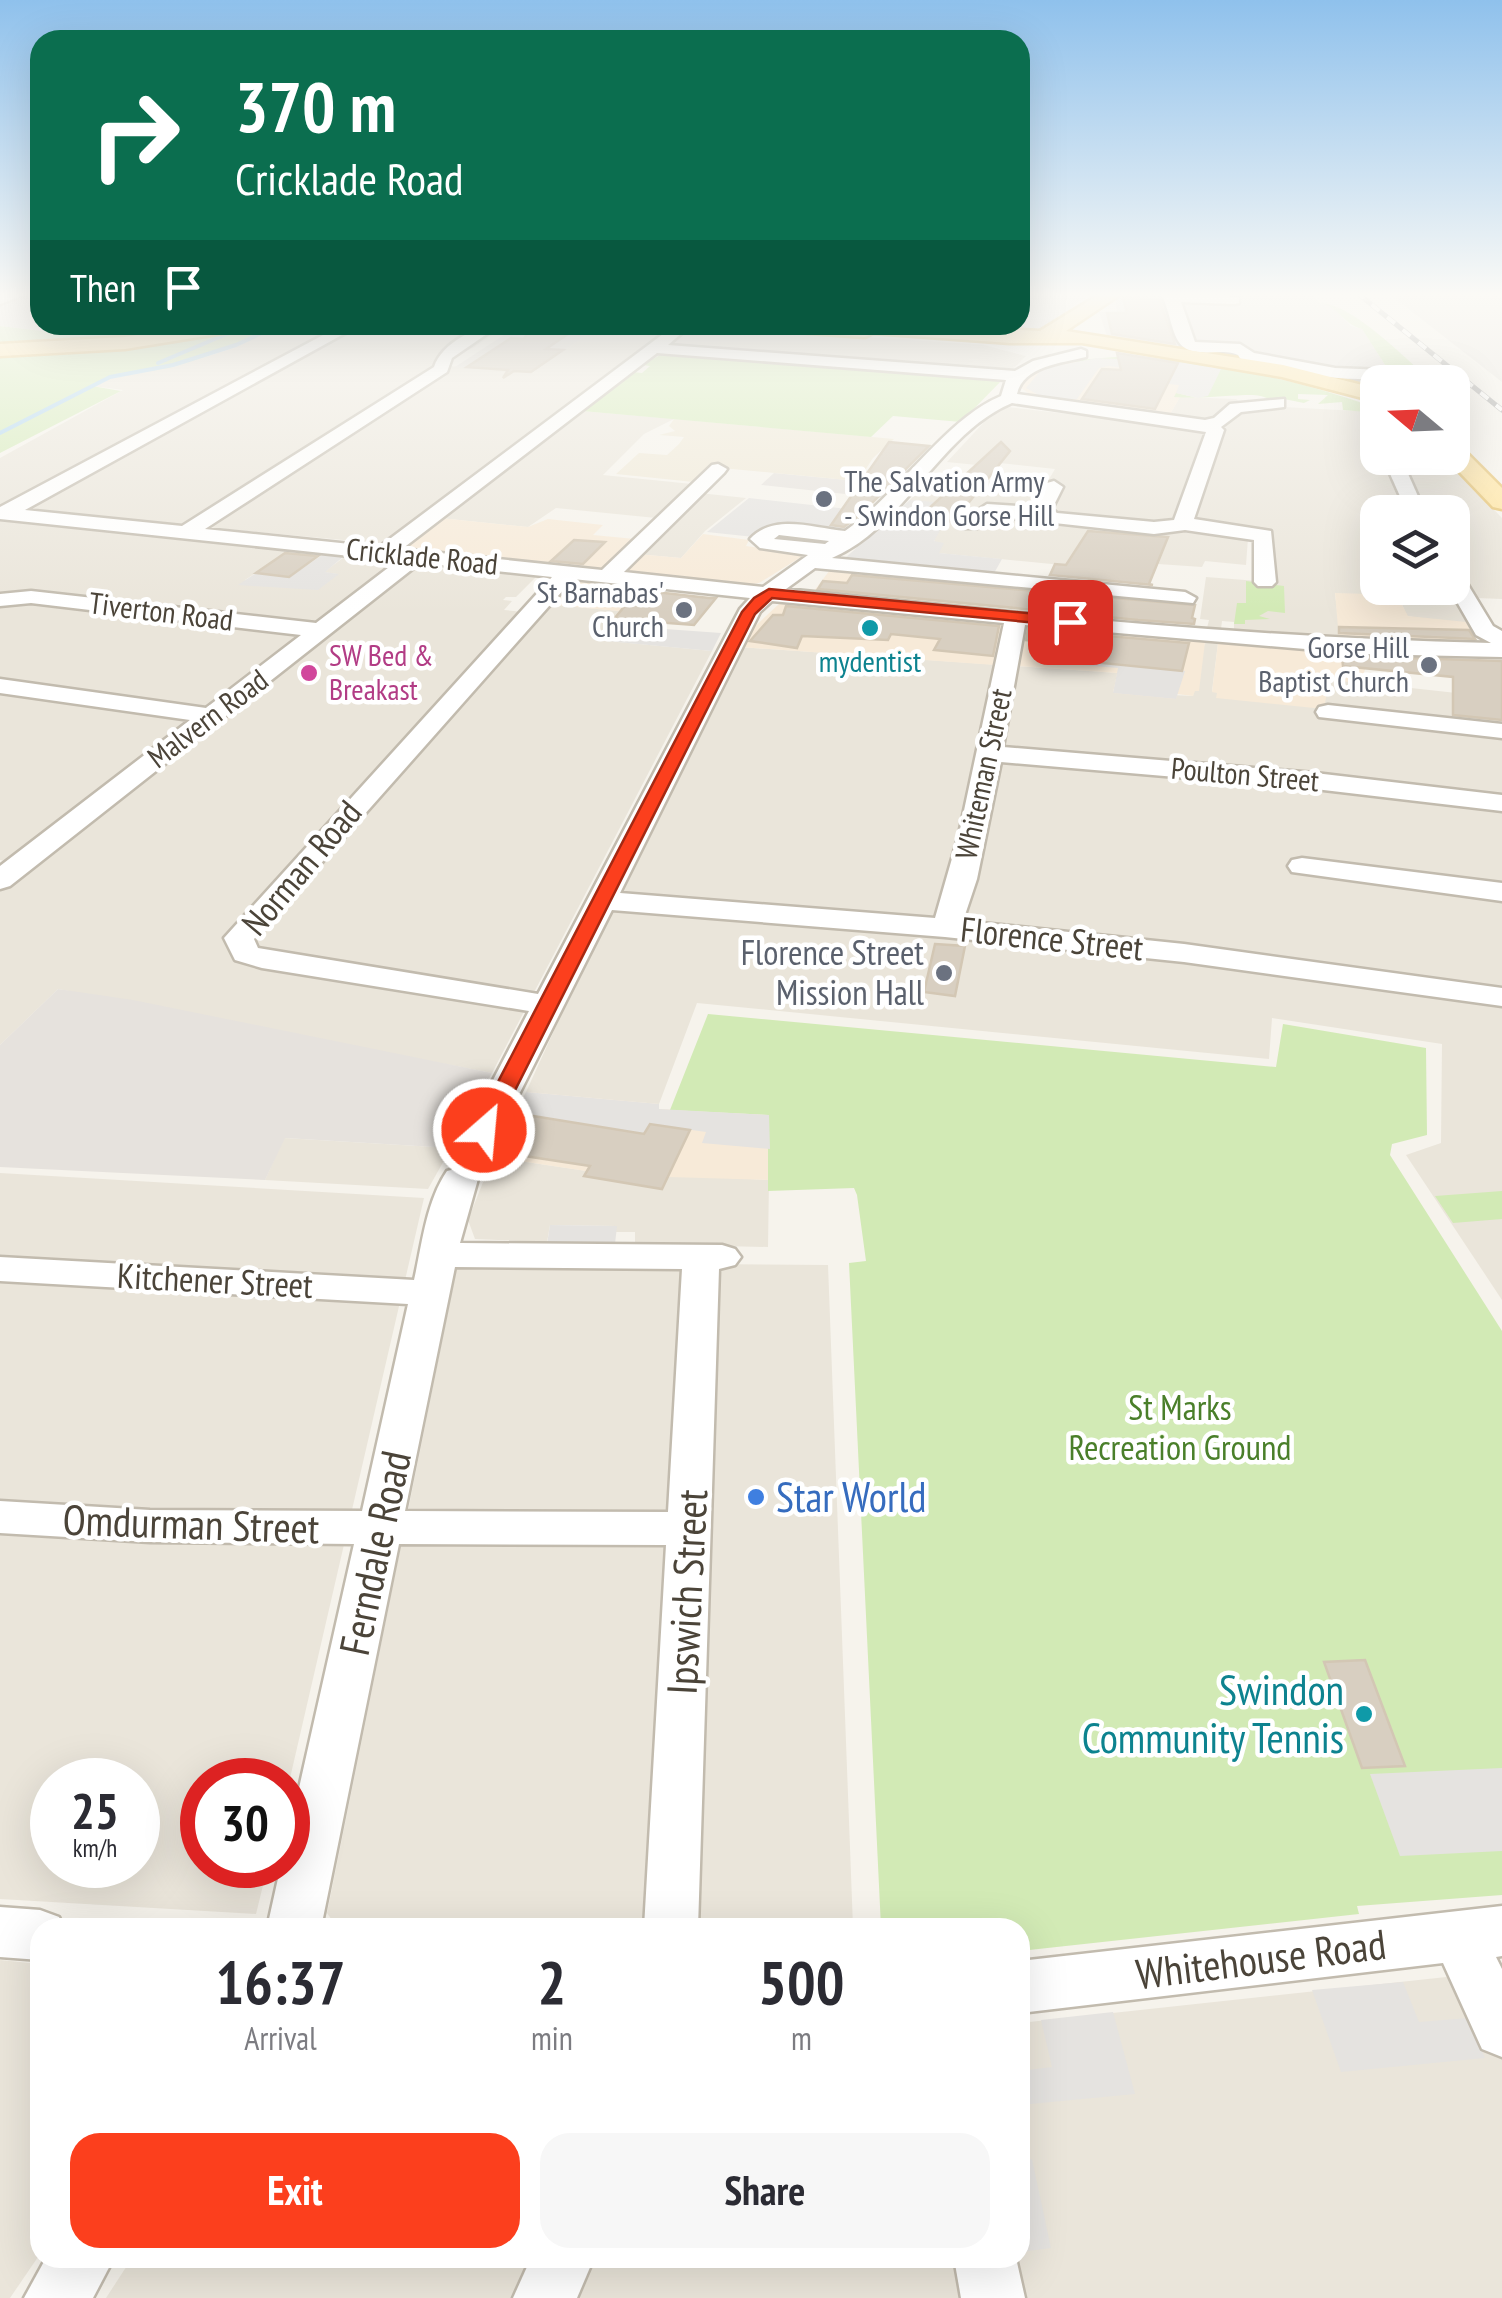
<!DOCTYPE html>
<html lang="en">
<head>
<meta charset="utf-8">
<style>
  body { margin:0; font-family:"PT Sans Narrow",sans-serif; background:#f7f7f7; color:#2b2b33; height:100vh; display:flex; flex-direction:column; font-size:38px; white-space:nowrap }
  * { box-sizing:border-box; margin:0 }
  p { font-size:32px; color:#7c7c81 }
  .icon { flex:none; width:55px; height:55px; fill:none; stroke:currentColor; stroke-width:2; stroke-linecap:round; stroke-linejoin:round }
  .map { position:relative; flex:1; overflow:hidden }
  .side { position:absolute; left:30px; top:1918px; width:1000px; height:350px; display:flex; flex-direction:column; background:#fff; border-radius:30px; box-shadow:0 10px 40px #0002 }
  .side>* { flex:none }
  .hud { position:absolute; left:30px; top:30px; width:1000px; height:305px; border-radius:30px; box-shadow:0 10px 40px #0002; background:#0b6e4f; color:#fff; overflow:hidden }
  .needle { width:65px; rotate:289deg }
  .buttons { position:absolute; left:1360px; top:365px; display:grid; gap:20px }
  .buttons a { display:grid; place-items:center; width:110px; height:110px; border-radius:20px; background:#fff; box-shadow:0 10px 40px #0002; font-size:50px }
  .speed { position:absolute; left:30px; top:1758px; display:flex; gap:20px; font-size:50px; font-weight:700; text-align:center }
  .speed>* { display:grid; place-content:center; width:130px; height:130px; border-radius:50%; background:#fff; box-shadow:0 10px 40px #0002; line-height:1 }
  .speed small { font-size:25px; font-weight:400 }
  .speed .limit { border:15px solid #d22; background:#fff; color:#111 }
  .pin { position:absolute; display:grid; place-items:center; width:85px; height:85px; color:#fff; margin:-42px; border-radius:20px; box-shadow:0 5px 15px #0006 }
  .me { position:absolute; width:110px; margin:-55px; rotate:27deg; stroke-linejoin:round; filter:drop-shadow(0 0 8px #0008) }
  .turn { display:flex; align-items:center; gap:35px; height:210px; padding:0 40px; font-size:45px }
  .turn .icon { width:130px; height:130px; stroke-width:2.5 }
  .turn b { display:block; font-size:70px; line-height:85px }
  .then { display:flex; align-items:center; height:95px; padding:0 40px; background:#0003; gap:20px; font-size:38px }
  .eta { display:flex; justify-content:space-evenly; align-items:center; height:170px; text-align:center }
  .eta b { font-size:60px; font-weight:700; line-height:70px }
  .cta { display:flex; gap:20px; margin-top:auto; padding:20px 40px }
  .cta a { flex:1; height:115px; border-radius:30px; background:#fc3f1d; color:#fff; font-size:40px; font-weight:700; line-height:115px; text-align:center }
  .cta a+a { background:#f7f7f7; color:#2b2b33 }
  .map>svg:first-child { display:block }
  .residential { fill:#eae5da; fill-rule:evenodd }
  .commercial { fill:#f7ead8 }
  .industrial { fill:#e6e2dd }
  .education { fill:#efe8d6 }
  .green { fill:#d2eab5 }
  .parking { fill:#e5e3e0 }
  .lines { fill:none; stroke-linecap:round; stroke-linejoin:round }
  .stream { stroke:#a9d4f2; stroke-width:4 }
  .building { fill:#d8cfc1; stroke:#d3c7b4; stroke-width:2.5 }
  .minor-casing { stroke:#c2bbae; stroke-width:5 }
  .major-casing { stroke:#e6c16a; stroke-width:5 }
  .minor { fill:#fff; fill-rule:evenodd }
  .major { fill:#ffe39c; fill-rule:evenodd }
  .rail-casing { stroke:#9a9a9a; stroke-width:5 }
  .rail { stroke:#fff; stroke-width:4; stroke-dasharray:10; stroke-linecap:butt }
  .route { fill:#fc3f1d; stroke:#a42913; stroke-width:2.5 }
  .worship-dot { fill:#6b7280; stroke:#fff; stroke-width:4 }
  .culture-dot { fill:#0f9aa8; stroke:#fff; stroke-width:4 }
  .hotel-dot { fill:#d1479c; stroke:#fff; stroke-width:4 }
  .shop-dot { fill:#3f7fe0; stroke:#fff; stroke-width:4 }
  .labels { text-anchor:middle; stroke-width:9; stroke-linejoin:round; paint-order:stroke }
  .far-worship-label { font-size:30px; fill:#5b616d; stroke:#fff; text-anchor:end }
  .far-street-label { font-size:30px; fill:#4b4439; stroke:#fff }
  .far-hotel-label { font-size:30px; fill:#b23c85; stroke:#fff; text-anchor:start }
  .far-culture-label { font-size:30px; fill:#0d838f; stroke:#fff }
  .street-label { font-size:35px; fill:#4b4439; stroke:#fff }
  .worship-label { font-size:35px; fill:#5b616d; stroke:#fff; text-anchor:end }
  .park-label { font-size:35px; fill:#4a7f2a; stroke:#fff }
  .near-shop-label { font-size:42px; fill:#366cbe; stroke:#fff; text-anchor:start }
  .near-street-label { font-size:42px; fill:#4b4439; stroke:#fff }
  .near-culture-label { font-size:42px; fill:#0d838f; stroke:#fff; text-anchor:end }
</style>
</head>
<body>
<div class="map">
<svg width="1502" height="2298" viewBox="0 0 1502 2298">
  <rect width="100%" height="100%" fill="#f6f3ec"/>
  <g class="residential">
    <polygon points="282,325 507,325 473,348 454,355 447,361 450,366 532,373 601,325 678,325 387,544 0,508 0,458 123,390 92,386 114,376 174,367 234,348"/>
    <polygon points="690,325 983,345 1026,356 1009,373 658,347"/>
    <polygon points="1180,397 1236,399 1241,403 1208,421 1169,416"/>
    <polygon points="999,406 1204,430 1176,520 1139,529 1248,538 1246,565 1205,561 1202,567 1158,564 1154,574 938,553 933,536 966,507 910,500 932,477 1045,486 1055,469 991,462 987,466 947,462"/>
    <path d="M1283,407l92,5 3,46h66l58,60v81l-50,-2 14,25h-17l-42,-6 -6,-14 -66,-9 5,44 -106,-8v-7l-12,-1 -1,8 -14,-1 2,-8 -9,-1 6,-42 65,5 -1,-46 -10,-8 -67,-6 26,-79 9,-22 10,-9zM1378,512h74v76h-74z"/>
    <polygon points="582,411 674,419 644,434 603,475 692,484 656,518 556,508 528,527 440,518"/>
    <polygon points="699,493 746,498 705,531 681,558 637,554"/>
    <polygon points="0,518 290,550 245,580 337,574 324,572 347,555 539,574 516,597 506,597 503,600 512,601 504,610 535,613 544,604 619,611 597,640 712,651 492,1073 58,989 0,1045 0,866 5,861 0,860"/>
    <polygon points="1205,642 1218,643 1212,691 1217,692 1217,697 1329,679 1502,698 1502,1300 1406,1155 1441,1143 1442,1044 1272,1018 1269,1059 697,1003 659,1104 526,1092 616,895 739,647 1118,673 1113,692 1193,696"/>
    <polygon points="284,1138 451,1148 428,1189 265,1180"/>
    <polygon points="493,1157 587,1171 769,1180 768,1247 635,1244 635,1232 616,1232 616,1226 550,1225 547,1242 475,1239 468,1220"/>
    <path d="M0,1173l424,25 -136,589v-7h-86v85h66l-12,49 -256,-15zM52,1780h86v85h-86z"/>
    <polygon points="458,1262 828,1265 853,1927 382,1928 334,1923 327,1913"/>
    <polygon points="0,1960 40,1964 40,2254 10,2298 0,2298"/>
    <polygon points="1502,1971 1502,2298 106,2298 132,2258 1020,2258 1020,2023"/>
  </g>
  <g class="commercial">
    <polygon points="1065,361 1163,361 1187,397 1175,397 1180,397 1169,416 1039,401 1020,387 1031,371"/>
    <polygon points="440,518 528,527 548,519 603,525 593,535 635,539 604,569 403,547"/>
    <polygon points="703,534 749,540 746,546 806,554 759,583 747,585 624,572 637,554 681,558"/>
    <polygon points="833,566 996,582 983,608 814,591"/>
    <polygon points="573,579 641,585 619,611 544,604"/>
    <polygon points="1335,593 1403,595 1406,601 1401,603 1408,616 1466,622 1478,644 1339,639"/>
    <polygon points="793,602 1003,624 995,665 739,647 749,632 779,604"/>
    <polygon points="1027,624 1205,642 1199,691 1195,691 1193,696 1177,694 1176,699 1113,693 1117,673 1017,666"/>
    <polygon points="1218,643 1314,650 1369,656 1361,683 1329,680 1324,709 1216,698 1217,693 1212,692"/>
    <polygon points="526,1092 659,1104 659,1109 769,1115 769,1180 668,1177 662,1189 584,1176 586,1171 493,1157"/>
  </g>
  <g class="industrial">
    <polygon points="40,292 40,325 147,325 135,330 76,335 0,326 0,306"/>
    <polygon points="1130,292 1309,292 1319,303 1330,305 1351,326 1362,329 1396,382 1378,382 1377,391 1230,353 1107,336 1099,312 1117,312 1115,298"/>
    <polygon points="1387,292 1489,292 1502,297 1502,382"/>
    <polygon points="519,325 601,325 532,373 455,367"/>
    <polygon points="871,467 910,470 882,498 761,485 774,473 858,481"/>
    <polygon points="58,989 133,1000 492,1073 451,1148 285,1138 265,1180 0,1167 0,1045"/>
  </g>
  <polygon class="education" points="674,419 894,439 873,458 858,481 711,467 694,482 616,474 639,453 667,455 679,444 684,437 659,435 675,431 669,426"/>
  <g class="green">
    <path d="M1320,303c34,1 86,57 113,79h-37l-34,-53c-18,-4 -24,-23 -42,-26z"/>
    <polygon points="204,325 114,338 0,343 0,326 76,335 144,326"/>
    <path d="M245,325h35c-34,16 -67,31 -104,41 -29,8 -58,5 -84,20l29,5 -121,62v-101l202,-18z"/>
    <polygon points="665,352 1004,378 961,422 893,416 871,437 582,411 633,372 642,373 650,366 643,365"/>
    <path d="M1128,356c86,6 168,23 249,52v5l-34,-3 -1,-8 -24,2 10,-9 -30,-1v5l12,1 -6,3 -20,-4 -2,3c-11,-1 -19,-7 -29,-7 -27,0 -50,4 -79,2l2,-4 22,5 16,-31 -149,-6z"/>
    <polygon points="1246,581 1284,586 1285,613 1268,611 1259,616 1270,619 1245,620 1245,624 1234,624 1237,603 1246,603"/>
    <polygon points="708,1014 1276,1067 1283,1024 1426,1048 1427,1135 1392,1144 1390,1155 1502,1331 1502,1895 1357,1906 1359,1914 1020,1951 1020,1928 881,1927 849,1263 866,1261 857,1195 854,1188 768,1191 768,1115 670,1110"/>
    <polygon points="1502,1191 1502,1219 1453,1223 1435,1196"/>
  </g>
  <g class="parking">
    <polygon points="1020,292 1082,292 1079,296 1085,297 1047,327 1024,332 973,326 1020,325"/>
    <polygon points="1097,358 1179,362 1221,369 1208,396 1198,398 1176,393 1179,385 1168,384 1171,374 1109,366 1099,368 1077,399 1047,400 1026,388 1042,369"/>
    <polygon points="749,498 866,511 836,533 780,527 754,537 707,532"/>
    <polygon points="910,500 935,502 912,524 941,529 934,541 944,543 939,553 1002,559 993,575 843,560"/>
    <polygon points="322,555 343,557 325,572 339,574 318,590 238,585 256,573 290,577"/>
    <polygon points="651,628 721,633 712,651 596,640 625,638"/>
    <polygon points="1072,660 1185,671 1176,699 1113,693 1118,668 1070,664"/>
    <polygon points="526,1092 659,1104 659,1109 769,1115 770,1149 702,1143 706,1132 650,1124 644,1134 516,1113"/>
    <polygon points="550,1225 617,1226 615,1244 547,1244"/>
    <polygon points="1502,1768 1502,1851 1400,1856 1370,1774"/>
    <polygon points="1403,1982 1419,2022 1468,2018 1485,2058 1341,2072 1312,1990"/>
    <polygon points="1113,2012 1135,2094 1020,2105 1020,2071 1052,2067 1041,2020"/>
    <polygon points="1032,2159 1051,2248 1021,2252 1020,2161"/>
  </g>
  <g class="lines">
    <g class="stream">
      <polyline points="158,363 229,333"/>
      <polyline points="0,433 110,377 173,365 236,345 279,325"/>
    </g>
  </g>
  <g class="building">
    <polygon points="1123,298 1159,299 1175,344 1112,334 1107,313 1127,313"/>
    <polygon points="532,325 581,325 546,349 563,350 531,372 514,371 503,378 508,370 467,367 511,338 524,339"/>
    <polygon points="1117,353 1178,363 1155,409 1082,399 1102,369 1121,370"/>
    <polygon points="889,442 929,446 861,514 844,527 831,525"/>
    <polygon points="1001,442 1010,451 966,506 942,528 912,524"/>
    <polygon points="1088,531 1168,537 1149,584 1153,585 1050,575 1055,564 1066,565"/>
    <polygon points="574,540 605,542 583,564 551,561"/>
    <polygon points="285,553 318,556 289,577 256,573"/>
    <polygon points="852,575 1195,605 1192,618 1195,619 1194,624 1138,620 818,589 823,581 847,583"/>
    <polygon points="638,590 709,598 716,598 694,625 642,621 631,625 614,619"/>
    <polygon points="786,606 999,626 993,656 934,650 940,639 891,634 888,640 802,636 797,648 750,641 773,615 783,615"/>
    <polygon points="1339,627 1469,630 1475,639 1339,633"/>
    <polygon points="1028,629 1189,643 1182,671 1072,660 1078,644 1026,640"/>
    <polygon points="1342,656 1502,661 1502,720 1453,715 1453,677 1343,666"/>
    <polygon points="935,944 965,946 955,996 924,992"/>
    <polygon points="527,1115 644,1134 650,1124 690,1130 662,1189 584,1176 590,1166 504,1153"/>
    <polygon points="1365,1660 1405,1766 1362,1768 1324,1662"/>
  </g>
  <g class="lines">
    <g class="minor-casing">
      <g id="minor">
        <polygon points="11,292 32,292 0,304 0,295"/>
        <path d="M1159,292l80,5v6l-5,1 -53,-2 14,40 45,2 14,9 81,15 49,2 8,5c-18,12 -125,-4 -147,-14 -11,-5 -1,-5 -13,-8 -14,-3 -34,3 -47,-5 -15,-9 -14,-42 -26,-56z"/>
        <path d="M342,325h18l-335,185 157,16 252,-159c8,-24 43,-42 66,-42l-48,33 -5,14 -242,157 174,18 296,-222 15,1 -22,19 347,26 18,-10 48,-12 5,2v6c-24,6 -63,9 -69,37l188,26 9,-2 16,-14 54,-5v8l-43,5 -20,15 3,3 -30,89 77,12 5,51 -4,4h-14l-4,-4v-42l-69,-10 -31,4 -163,-18 -14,12h-14v-8l24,-16 47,3 13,-24 7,-2 9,6 -11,22 5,4 97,9 20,-2 32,-88 -194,-29c-72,30 -107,124 -180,155l353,34 11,6 -3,5 -378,-35 -29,21c234,25 469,49 705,54l-15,-8 -27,-47h3v-20l7,2 34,56 9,5v26l-138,-3 -339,-29 -22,122 312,26 187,22v16l-187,-22 -314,-27 -24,117 -14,42 221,23 318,44v18l-318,-44 -239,-25 -333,-27 -111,220 -5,7 -12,3 -12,-3 -5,-7 62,-119 -267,-43 -27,-8 -11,-22 328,-361 -132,-14 -410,323 -10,3v-23l190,-146 -190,-27v-14l206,29 95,-73 -270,-32 -31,3v-12l31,-3 285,32 81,-62 -397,-42v-12zM657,353l349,27 -5,16c-56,23 -102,98 -156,135 -32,-3 -71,-18 -95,8l10,9 48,7 -45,32 -139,-15 100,-99 3,-4 -9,-5 -6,1 -110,105 -200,-21zM779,535l50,6 -4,3 -51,-5zM573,579l177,19 -10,11 -202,385 -280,-46 -4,-9zM772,601l232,22 -45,211 -24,84 -315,-25 140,-281z"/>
        <polygon points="1383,458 1401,458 1425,512 1407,512"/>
        <polygon points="1328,705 1502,724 1502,738 1319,717 1316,712 1319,707"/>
        <polygon points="1302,858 1502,883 1502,901 1292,872 1288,866 1292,860"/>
        <path d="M460,1168l13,3 5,8 -18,64 262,2 13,4 6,8 -6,8 -16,4 -21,659h-54l22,-383 -267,-1 -78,384h-54l14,-63h7v-28l66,-293 -204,-2 -150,-9v-32l150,9 212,1 46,-207 -408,-23v-24l414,23c8,-35 12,-78 33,-109zM455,1267l227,2 -14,243 -263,-1z"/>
        <polygon points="1502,1906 1502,1956 1496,1957 1502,1969 1502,2057 1482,2049 1443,1963 1020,2013 1020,1961"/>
        <polygon points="0,1907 40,1910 59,1917 64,1928 40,1928 40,1960 0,1957"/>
        <polygon points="46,2258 114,2258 93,2298 24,2298"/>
        <polygon points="531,2258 594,2258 577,2298 513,2298"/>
        <polygon points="954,2258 1016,2258 1025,2298 961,2298"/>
      </g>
    </g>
    <g class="major-casing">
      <g id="major">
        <polygon points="1103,292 1124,292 1066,331 1283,365 1378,389 1378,402 1282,377 1082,343 1010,343 873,333 865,337 782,331 773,325 919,325 1040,331"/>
        <polygon points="201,325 245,325 236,331 125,349 0,356 0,344 125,337"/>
        <polygon points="1452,444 1460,446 1502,488 1502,509 1493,507 1446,458 1452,458"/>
      </g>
    </g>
    <use href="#minor" class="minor"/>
    <use href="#major" class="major"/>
    <g class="rail-casing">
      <polyline id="rail" points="1356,292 1502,410"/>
    </g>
    <use href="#rail" class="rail"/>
  </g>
  <linearGradient id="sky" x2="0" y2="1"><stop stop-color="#8fc1ec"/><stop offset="0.48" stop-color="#fbfaf6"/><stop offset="1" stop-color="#fbfaf6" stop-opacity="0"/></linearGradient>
  <rect width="1502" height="614" fill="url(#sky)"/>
  <polygon class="route" points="769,589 1070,617 1077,622 1070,626 772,598 755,614 495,1130 492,1135 476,1135 473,1130 742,612 754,598"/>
  <g class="worship-dot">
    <circle cx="824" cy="499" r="10"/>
    <circle cx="684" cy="610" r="10"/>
    <circle cx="1429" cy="665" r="10"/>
    <circle cx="944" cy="973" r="10"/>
  </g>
  <g class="culture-dot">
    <circle cx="870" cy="628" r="10"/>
    <circle cx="1364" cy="1714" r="10"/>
  </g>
  <circle class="hotel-dot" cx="309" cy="673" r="10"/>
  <circle class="shop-dot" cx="756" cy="1497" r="10"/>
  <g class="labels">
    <g class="far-worship-label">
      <text x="844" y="492" text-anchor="start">The Salvation Army<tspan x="844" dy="34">- Swindon Gorse Hill</tspan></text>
      <text x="664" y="603">St Barnabas'<tspan x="664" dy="34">Church</tspan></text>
      <text x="1409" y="658">Gorse Hill<tspan x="1409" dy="34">Baptist Church</tspan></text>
    </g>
    <g class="far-street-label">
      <text transform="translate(422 557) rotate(6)" y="10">Cricklade Road</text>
      <text transform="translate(161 612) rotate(7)" y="10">Tiverton Road</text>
      <text transform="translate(208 719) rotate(-37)" y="10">Malvern Road</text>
      <text transform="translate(984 774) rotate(-78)" y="10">Whiteman Street</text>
      <text transform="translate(1245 775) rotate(5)" y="10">Poulton Street</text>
    </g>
    <g class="far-hotel-label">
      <text x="329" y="666">SW Bed &amp;<tspan x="329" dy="34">Breakast</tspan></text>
    </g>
    <g class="far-culture-label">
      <text x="870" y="672">mydentist</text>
    </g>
    <g class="street-label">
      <text transform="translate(302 868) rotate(-50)" y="12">Norman Road</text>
      <text transform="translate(1052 939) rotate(6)" y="12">Florence Street</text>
      <text transform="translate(215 1281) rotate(3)" y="12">Kitchener Street</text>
    </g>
    <g class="worship-label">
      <text x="924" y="965">Florence Street<tspan x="924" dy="40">Mission Hall</tspan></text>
    </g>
    <g class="park-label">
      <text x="1180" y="1420">St Marks<tspan x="1180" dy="40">Recreation Ground</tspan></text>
    </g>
    <g class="near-shop-label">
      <text x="776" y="1512">Star World</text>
    </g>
    <g class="near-street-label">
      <text transform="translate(191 1524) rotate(2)" y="15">Omdurman Street</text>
      <text transform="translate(375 1553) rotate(-78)" y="15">Ferndale Road</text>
      <text transform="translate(687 1592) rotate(-87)" y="15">Ipswich Street</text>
      <text transform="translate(1261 1959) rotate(-7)" y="15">Whitehouse Road</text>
    </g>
    <g class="near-culture-label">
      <text x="1344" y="1705">Swindon<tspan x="1344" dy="48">Community Tennis</tspan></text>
    </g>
  </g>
</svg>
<div class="buttons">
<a><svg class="needle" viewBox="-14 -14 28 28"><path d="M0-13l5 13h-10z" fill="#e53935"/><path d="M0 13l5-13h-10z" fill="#7c7c81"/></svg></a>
<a><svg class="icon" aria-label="layers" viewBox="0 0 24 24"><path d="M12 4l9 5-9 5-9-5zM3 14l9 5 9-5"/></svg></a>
</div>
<div class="speed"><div>25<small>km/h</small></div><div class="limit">30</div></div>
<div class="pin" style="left:1070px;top:622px;background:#d93025"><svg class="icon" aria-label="arrive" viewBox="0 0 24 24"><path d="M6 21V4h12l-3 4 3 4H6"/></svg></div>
<svg class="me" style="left:484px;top:1130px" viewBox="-20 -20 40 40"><circle r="17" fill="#fc3f1d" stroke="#fff" stroke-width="3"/><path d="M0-11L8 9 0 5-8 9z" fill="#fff"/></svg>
<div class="hud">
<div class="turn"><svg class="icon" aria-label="right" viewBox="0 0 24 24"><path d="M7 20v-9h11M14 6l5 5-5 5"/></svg><div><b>370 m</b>Cricklade Road</div></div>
<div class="then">Then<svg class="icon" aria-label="arrive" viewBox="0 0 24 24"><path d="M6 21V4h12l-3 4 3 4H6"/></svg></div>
</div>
<section class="side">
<div class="eta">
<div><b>16:37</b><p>Arrival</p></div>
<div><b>2</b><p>min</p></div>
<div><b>500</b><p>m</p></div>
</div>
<div class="cta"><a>Exit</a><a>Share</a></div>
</section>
</div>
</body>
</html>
